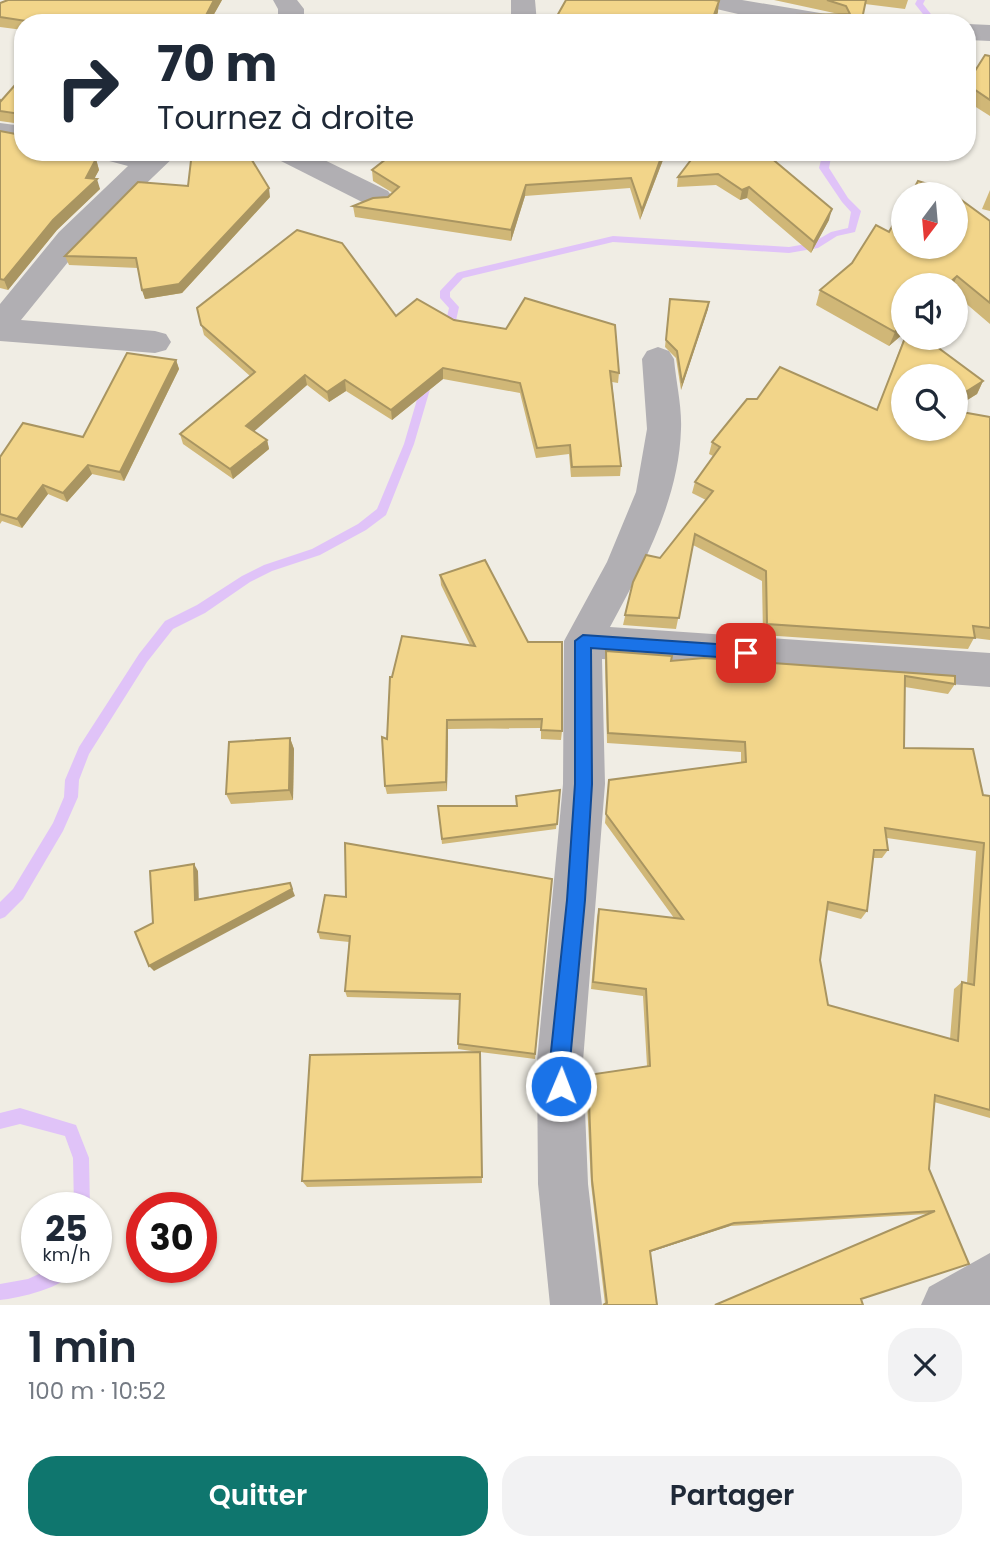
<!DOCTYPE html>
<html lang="fr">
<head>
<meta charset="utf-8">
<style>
  body { margin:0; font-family:Poppins,sans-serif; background:#f2f2f3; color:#1f2937; height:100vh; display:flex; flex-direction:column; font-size:26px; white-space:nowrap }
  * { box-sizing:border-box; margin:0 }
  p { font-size:23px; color:#747a83 }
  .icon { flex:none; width:38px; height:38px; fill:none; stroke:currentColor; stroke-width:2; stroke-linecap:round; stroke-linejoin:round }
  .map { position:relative; height:1305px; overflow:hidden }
  .panel { display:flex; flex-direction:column; background:#fff; flex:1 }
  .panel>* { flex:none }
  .banner { position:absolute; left:14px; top:14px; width:962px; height:147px; border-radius:28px; box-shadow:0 2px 5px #0004; background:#fff; color:#1f2937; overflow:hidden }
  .needle { width:46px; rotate:196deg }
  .controls { position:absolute; left:891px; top:182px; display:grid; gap:14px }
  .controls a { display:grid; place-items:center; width:77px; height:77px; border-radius:50%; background:#fff; box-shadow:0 2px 5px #0004; font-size:35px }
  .speed { position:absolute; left:21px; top:1192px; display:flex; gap:14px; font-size:35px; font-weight:700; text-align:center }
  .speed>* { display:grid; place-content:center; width:91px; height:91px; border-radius:50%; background:#fff; box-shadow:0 2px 5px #0004; line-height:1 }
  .speed small { font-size:18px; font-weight:400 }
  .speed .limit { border:10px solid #d22; background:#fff; color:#111 }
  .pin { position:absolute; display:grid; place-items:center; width:60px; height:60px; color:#fff; margin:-30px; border-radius:14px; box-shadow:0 4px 10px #0006 }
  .me { position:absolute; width:77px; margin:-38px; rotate:1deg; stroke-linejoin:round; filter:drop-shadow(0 0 5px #0008) }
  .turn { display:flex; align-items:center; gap:24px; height:147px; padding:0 28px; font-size:32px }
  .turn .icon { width:91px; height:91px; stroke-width:2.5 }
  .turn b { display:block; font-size:49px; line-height:60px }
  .round { display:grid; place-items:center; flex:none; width:74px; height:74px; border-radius:28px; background:#f2f2f3 }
  .headline { display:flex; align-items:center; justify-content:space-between; height:119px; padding:0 28px }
  h1 { font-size:42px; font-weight:600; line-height:52px }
  .cta { display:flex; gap:14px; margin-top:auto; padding:14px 28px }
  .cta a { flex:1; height:80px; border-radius:28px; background:#0f766e; color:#fff; font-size:28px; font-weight:600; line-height:80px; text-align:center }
  .cta a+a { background:#f2f2f3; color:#1f2937 }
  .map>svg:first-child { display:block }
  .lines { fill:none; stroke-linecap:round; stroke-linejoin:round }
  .stream { fill:#e0c3f8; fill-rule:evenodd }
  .minor { fill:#b1afb3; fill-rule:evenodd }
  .wall { fill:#d0b777; fill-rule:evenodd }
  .shaded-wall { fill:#a99561 }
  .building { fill:#f2d58a; stroke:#a99561; stroke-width:2; fill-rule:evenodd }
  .route { fill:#1a73e8; stroke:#114b97; stroke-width:2 }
</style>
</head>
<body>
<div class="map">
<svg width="990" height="1305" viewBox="0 0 990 1305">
  <rect width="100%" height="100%" fill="#f0ede4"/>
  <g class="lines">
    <g class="stream">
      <polygon points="917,0 925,0 923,4 938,23 930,23 915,4"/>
      <polygon points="823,152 832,152 829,168 848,198 861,211 855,232 837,236 818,248 789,253 613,242 463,278 450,292 450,297 459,307 453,334 448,338 443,334 449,308 440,298 440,291 457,273 460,272 613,236 789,247 812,243 831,232 848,228 851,212 842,202 819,168"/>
      <polygon points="428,375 433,379 414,444 386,515 366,530 320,555 272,571 250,582 205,613 173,629 147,662 89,754 79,780 78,797 63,831 23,899 5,917 0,919 0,902 13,889 53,823 64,797 65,780 79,747 139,654 165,621 197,605 242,576 264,565 312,549 358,524 377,509 404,444 423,379"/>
      <polygon points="20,1108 76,1125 89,1158 90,1208 74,1208 73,1158 65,1136 20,1124 0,1129 0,1113"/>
      <path d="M54,1267h23c-8,20 -57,31 -77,33v-16l28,-5z"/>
    </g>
    <g class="minor">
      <polygon points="273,0 297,0 304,9 304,23 278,23 278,9"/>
      <polygon points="511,0 535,0 537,23 511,23"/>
      <polygon points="696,0 742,0 832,15 841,18 845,23 777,23 699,5"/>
      <polygon points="968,24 990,25 990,41 968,40"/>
      <polygon points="0,123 23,126 23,143 0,139"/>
      <polygon points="94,152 178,153 81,246 21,320 155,331 166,334 171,342 166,350 155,353 0,341 0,304 59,232 128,166 98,158"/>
      <polygon points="271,152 308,152 388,191 393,198 388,205 378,207 368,205 275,158"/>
      <path d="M658,347l11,4 5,8c2,23 8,47 7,70 -2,71 -38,137 -71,198l380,26v34l-388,-28 3,125 -22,277 5,123 14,121h-52l-12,-121 -1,-123 26,-277 1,-143 43,-79 29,-70 11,-63 -5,-70 5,-8z"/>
      <polygon points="990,1253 990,1305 921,1305 929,1287"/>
    </g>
  </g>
  <g class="wall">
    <polygon points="8,0 222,0 209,23 23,23 23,30 0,27 0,3"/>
    <polygon points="774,0 908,0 905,9 865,4 862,19"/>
    <polygon points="718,12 714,23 557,23 557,16"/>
    <polygon points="990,56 990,116 968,102 968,82"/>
    <polygon points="23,76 23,152 80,152 82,158 96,159 99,170 94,179 100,189 57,230 8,290 0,288 0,131 21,135 21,124 0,121 0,100 1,101"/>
    <polygon points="395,152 666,152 640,220 630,188 525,196 511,241 355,217 353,206 388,197 393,193 373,181 372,170"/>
    <polygon points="767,155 829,220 811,253 747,198 740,200 716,185 677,187 678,177"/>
    <polygon points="990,190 990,211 982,209"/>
    <polygon points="270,197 182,293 145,299 142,290 138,268 69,265 65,256"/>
    <polygon points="990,221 990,324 956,295 956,285 903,285 903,334 889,346 816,305 820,290 889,232"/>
    <polygon points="709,302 708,309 681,390 676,358 665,347 669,306"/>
    <polygon points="197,308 396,316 454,320 619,373 618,383 612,382 621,466 620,476 571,477 569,454 536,458 520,393 443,379 392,420 346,391 329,402 307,385 254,431 267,440 269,449 233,479 183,444 180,434 250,376 204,335"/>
    <polygon points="904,338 925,338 983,381 977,394 956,407 956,376 903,376 903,429 956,429 956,411 990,417 990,640 974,638 968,649 763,635 762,581 693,545 676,629 623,625 633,582 646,555 660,558 706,500 692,493 695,482 713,456 709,454 712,442 747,399 757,399 780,367 877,410"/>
    <polygon points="176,360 179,369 124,481 92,474 67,502 48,494 22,528 2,521 0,524 0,457 83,437"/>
    <polygon points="440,575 562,731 561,740 541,739 541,728 448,729 447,791 387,794 385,786 387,739 392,677 470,645 441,585"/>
    <path d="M606,651l65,10 284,15v8l-7,10 -43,-7 -1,61 79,47 7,1v322l-56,-16 -5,67 40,95 -255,41 213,-91 -197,12 -80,26 7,53 -52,-1 -14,-120 -5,-103 2,-6 59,-9 -4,-70 -52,-7 6,-72 2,-8 75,9 -69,-95 4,-43 132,-17v-11l-134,-9 -2,-81zM887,838l89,13 -9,132 -5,-1 -8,7 -4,50 -122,-34 -8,-45 7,-50 34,9 6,-8 6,-53h9l6,-8z"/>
    <polygon points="290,738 294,749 293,800 231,804 226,794"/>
    <polygon points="560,790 556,829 442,844 438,806 516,806 516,796"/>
    <polygon points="552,879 535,1059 480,1052 482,1183 307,1187 302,1181 478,1052 458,1049 460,1000 347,997 345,991 349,942 320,939 318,932 346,897"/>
  </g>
  <g class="shaded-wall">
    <polygon points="214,0 222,0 209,23 202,23"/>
    <polygon points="719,1 718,12 714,23 711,23"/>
    <polygon points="76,152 80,152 82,159 72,157"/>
    <polygon points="663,152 666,152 640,220 642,210"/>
    <polygon points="96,159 99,170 92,183 97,179 100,189 57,230 8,290 4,280 86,178"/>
    <polygon points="526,185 525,196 511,241 511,230"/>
    <polygon points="749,187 747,198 740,200 742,190"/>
    <polygon points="269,188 270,197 182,293 145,299 142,290"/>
    <polygon points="832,209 829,220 811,253 814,242"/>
    <polygon points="957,276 953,285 947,285"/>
    <polygon points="709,302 708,309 681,390 682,383"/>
    <polygon points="903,324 903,334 889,346 895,332"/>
    <polygon points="176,360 179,369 124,481 120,472"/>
    <polygon points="443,368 443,379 392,420 391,410"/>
    <polygon points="305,375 307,385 249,436 246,426"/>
    <polygon points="345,380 346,391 329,402 327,392"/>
    <polygon points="983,381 977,394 956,407 956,398"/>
    <polygon points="267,440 269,449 233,479 230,469"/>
    <polygon points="88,465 92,474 67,502 63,493"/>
    <polygon points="43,485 48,494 22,528 17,519"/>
    <polygon points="447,720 448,729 447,791 446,782"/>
    <polygon points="290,738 294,749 293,800 289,790"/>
    <polygon points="194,864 198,871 199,906 195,900"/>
    <polygon points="290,883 295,896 154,971 149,966"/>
    <polygon points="734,1223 730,1226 647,1253 650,1251"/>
  </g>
  <g class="building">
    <polygon points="8,0 214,0 202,23 39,23 0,17 0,3"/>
    <polygon points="566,0 714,0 719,1 711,23 681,22 681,23 593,23 557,16"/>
    <polygon points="827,0 866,0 862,19 874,23 793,23 795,15 850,14 846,6"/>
    <polygon points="985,55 990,56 990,100 968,85 968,82"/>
    <polygon points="23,76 23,152 76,152 72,157 96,159 86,178 97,179 53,220 4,280 0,279 0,131 21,135 21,114 0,111 0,100 1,101"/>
    <polygon points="192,152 247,152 269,188 179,284 142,290 136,258 65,256 138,182 188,186"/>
    <polygon points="395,152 663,152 642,210 631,178 526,185 511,230 353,206 373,198 388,197 399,187 372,170"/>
    <polygon points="697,152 764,152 832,209 814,242 749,187 742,190 718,174 678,177"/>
    <polygon points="918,181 947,190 953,194 911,194"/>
    <polygon points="956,196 990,221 990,303 957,276 947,285 903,285 903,324 895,332 820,290 852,263 876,225 889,232 903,207 903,247 956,247"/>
    <polygon points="297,230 342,243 396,316 417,299 454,320 506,329 525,298 615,325 619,373 610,371 621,466 572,467 570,445 537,448 520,383 443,368 391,410 345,380 327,392 305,375 246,426 267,440 230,469 180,434 255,372 201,325 197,308"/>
    <polygon points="670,299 709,302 682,383 677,351 666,340"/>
    <polygon points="905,338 925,338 983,381 956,398 956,376 903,376 903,429 956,429 956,411 990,417 990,628 973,626 975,638 767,624 766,571 695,534 679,618 625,615 633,582 646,555 660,558 713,491 695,482 720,447 712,442 747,399 757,399 780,367 877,410"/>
    <polygon points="127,353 176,360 120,472 88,465 63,493 43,485 17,519 0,514 0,457 23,423 83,437"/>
    <polygon points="485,560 528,642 562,642 562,731 541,730 542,719 447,720 446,782 385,786 382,737 387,739 390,677 392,677 402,636 475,646 440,575"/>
    <path d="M606,651l66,5 -1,5 33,-3 251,18v8l-50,-8 -1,72 69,1 10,46 7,1v314l-55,-15 -6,74 40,95 -108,35 2,6h-148l220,-94 -201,12 -84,28 7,54h-54l4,-2 -15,-123 -4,-105 62,-9 -4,-77 -53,-7 6,-73 84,10 -77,-105 3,-34 137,-18 -1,-20 -137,-9zM885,828l99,15 -10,142 -12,-3 -4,59 -130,-36 -8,-45 8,-58 39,9 7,-61h14z"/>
    <polygon points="290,738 289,790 226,794 229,742"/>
    <polygon points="560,790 557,824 442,839 438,806 517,806 516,796"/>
    <polygon points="345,843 552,879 535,1054 458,1044 460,994 345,991 350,936 318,932 325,895 346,897"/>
    <polygon points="194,864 195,900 290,883 292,889 149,966 135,932 153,923 150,871"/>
    <polygon points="480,1052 482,1177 302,1181 310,1055"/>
  </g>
  <polygon class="route" points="583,635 746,646 754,653 746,659 591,648 592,784 585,900 570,1061 568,1092 561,1095 554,1092 550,1061 567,900 575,784 575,641"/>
</svg>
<div class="controls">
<a><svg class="needle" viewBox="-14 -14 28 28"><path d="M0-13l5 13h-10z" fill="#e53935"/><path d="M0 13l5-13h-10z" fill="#747a83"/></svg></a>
<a><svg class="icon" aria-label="sound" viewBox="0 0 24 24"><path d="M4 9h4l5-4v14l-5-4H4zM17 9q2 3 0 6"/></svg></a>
<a><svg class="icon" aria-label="search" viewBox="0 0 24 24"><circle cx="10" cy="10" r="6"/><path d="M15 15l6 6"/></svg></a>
</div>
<div class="speed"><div>25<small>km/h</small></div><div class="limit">30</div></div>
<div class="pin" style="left:746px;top:653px;background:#d93025"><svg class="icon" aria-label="arrive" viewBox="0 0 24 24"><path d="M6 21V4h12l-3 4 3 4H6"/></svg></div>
<svg class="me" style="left:561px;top:1086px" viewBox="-20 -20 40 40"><circle r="17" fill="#1a73e8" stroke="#fff" stroke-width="3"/><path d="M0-11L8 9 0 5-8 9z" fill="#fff"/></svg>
<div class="banner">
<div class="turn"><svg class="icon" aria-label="right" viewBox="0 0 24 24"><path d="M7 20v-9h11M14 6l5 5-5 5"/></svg><div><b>70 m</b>Tournez à droite</div></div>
</div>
</div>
<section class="panel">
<div class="headline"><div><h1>1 min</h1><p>100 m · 10:52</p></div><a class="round"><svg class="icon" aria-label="close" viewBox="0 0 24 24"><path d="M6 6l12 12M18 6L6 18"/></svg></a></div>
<div class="cta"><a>Quitter</a><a>Partager</a></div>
</section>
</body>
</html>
